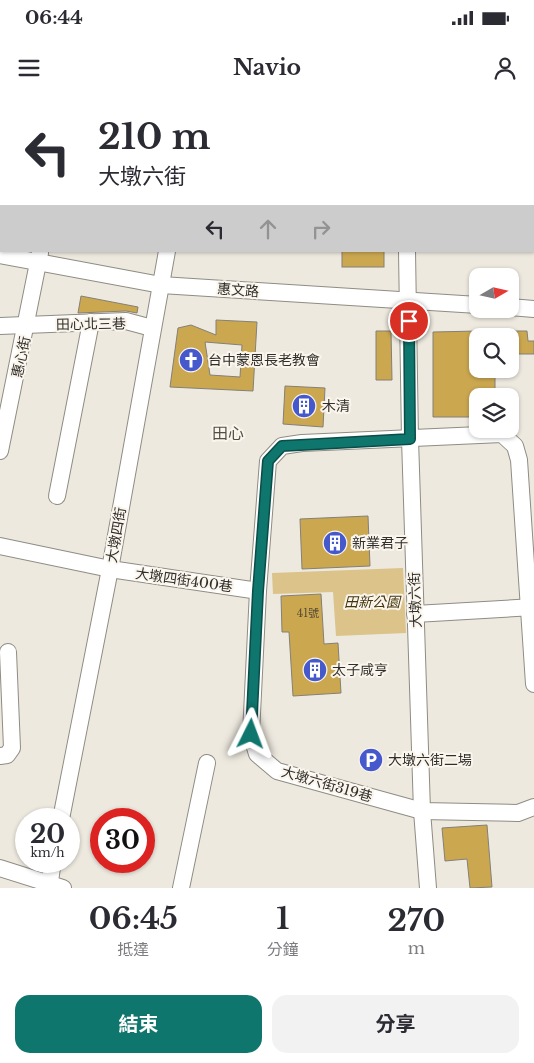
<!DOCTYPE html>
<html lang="zh-TW">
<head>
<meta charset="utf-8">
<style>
  body { margin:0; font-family:"Libre Baskerville","Noto Sans TC",serif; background:#f2f2f3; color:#2b2b33; height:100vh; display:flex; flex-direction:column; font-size:19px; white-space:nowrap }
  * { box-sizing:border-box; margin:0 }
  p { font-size:16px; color:#7c7c81 }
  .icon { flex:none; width:28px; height:28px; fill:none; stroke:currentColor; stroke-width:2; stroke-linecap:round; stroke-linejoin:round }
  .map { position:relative; height:788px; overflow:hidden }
  .sheet { display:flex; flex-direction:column; background:#fff; flex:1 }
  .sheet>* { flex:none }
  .top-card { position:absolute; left:0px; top:0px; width:535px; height:152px; box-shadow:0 1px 4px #0004; background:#fff; color:#2b2b33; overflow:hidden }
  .needle { width:32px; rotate:81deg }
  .buttons { position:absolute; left:469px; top:168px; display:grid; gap:10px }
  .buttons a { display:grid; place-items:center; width:50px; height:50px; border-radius:10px; background:#fff; box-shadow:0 1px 4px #0004; font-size:25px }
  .speed { position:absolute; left:15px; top:708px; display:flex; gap:10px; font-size:25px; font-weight:700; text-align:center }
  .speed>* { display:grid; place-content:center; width:65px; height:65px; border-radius:50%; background:#fff; box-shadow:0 1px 4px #0004; line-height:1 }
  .speed small { font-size:12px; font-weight:400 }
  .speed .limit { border:8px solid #d22; background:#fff; color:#111 }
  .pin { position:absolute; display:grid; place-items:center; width:42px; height:42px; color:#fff; margin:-21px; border:2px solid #fff; border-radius:50%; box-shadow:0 1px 5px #0007 }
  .me { position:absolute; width:55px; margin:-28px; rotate:3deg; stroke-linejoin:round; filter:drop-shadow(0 0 4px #0008) }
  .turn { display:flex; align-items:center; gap:18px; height:105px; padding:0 15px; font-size:22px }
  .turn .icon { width:65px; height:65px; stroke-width:2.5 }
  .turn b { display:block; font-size:35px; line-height:42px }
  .lanes { display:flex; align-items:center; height:48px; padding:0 15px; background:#0003; justify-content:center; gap:25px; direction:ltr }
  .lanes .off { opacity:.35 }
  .eta { display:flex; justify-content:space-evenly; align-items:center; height:85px; text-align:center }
  .eta b { font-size:30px; font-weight:700; line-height:35px }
  .action { display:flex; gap:10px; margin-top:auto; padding:10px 15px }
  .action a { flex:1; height:58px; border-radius:15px; background:#0f766e; color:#fff; font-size:20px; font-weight:700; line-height:58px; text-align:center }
  .action a+a { background:#f2f2f3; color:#2b2b33 }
  .status { display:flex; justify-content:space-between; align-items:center; height:35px; padding:0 25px; background:#fff; direction:ltr }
  .status svg { height:14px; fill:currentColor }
  header { display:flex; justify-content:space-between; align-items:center; height:65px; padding:0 15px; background:#fff; font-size:22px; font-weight:700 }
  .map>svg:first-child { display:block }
  .green { fill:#dbc38a }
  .building { fill:#cba750; stroke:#848077; fill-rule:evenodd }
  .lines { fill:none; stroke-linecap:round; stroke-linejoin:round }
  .minor-casing { stroke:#8f8c83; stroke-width:18 }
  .minor { stroke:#fff; stroke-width:16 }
  .route-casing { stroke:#0a4d48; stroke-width:12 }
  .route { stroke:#0f766e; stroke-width:9 }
  .labels { text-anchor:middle; stroke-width:4; stroke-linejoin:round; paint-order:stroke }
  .number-label { font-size:11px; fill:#584d34 }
  .street-label { font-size:14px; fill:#312f2b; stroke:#fbf6ed }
  .poi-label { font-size:14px; fill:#312f2b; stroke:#fbf6ed; text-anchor:start }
  .park-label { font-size:14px; font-style:italic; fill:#44350e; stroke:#fbf6ed }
  .quarter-label { font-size:16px; fill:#524f47; stroke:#fbf6ed }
</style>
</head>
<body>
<div class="status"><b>06:44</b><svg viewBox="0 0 49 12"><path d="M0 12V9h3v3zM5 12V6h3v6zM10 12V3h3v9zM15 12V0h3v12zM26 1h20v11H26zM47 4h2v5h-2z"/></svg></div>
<header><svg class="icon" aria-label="menu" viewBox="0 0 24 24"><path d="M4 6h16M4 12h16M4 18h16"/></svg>Navio<svg class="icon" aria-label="person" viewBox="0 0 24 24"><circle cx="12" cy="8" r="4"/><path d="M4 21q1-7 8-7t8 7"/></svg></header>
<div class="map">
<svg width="534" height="788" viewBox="0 0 534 788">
  <rect width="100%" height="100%" fill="#ede9df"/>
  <polygon class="green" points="403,468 406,533 336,536 333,492 273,494 272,473"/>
  <g class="building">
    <rect x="342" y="151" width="42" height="16"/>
    <polygon points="81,196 138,207 137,213 126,211 78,213"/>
    <path d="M216,220l41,2 -4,69 -83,-4 8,-59 13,-3 25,10zM205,242l37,3 -2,32 -30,-2z"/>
    <polygon points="376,231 391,231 392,280 376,280"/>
    <polygon points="478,231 478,269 495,269 495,296 478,296 478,317 433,317 433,232"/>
    <polygon points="510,231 527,231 528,241 534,241 534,254 510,254"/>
    <polygon points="285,286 325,288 323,327 283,324"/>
    <polygon points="368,416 370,466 302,469 300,419"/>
    <polygon points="321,494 324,544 338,543 341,593 293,596 289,532 282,532 281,496"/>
    <polygon points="487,725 492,787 470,788 467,759 445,761 442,728"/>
  </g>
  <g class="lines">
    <g class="minor-casing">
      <g id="minor">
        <polyline points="402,0 402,1"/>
        <polyline points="64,1 65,0"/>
        <polyline points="194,1 195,0"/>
        <polyline points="407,151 410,339 422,711 428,788"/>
        <polyline points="0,155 161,185 478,205"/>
        <polyline points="510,207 534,209"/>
        <polyline points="0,226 126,221 152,228"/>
        <polyline points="0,351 40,153"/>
        <polyline points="57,396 91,222"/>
        <polyline points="0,446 110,469 258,491"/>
        <polyline points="415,514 534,507"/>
        <polyline points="534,584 519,360 515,346 502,334 302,343 282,346 268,361 258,491 251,634 257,654 277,671 422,711 518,713 534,707"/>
        <polyline points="0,656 7,655 12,648 8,552"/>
        <polyline points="61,719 110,469 167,151"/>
        <polyline points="0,768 63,788"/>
        <polyline points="49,788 53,761"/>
        <polyline points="181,788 207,663"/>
      </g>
    </g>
    <use href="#minor" class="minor"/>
  </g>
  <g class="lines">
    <g class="route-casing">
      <polyline id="route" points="251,634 258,491 268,361 282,346 410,339 409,221"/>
    </g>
    <use href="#route" class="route"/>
  </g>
  <defs>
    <g id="church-disc" transform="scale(1.25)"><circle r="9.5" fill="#4558cc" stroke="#fbf6ed"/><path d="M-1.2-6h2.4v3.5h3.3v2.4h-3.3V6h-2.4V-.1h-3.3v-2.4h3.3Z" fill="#fff"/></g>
    <g id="building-disc" transform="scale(1.25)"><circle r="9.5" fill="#4558cc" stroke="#fbf6ed"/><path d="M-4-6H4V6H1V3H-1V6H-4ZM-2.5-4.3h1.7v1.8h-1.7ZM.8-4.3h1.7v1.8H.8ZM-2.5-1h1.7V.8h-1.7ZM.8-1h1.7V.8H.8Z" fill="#fff"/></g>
    <g id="parking-disc" transform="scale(1.25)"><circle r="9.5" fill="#4558cc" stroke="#fbf6ed"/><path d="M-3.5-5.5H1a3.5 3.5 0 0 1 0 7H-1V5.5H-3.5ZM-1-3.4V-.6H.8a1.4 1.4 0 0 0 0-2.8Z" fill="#fff"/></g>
  </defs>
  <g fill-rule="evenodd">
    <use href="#church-disc" x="191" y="260"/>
    <use href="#building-disc" x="304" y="306"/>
    <use href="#building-disc" x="335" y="443"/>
    <use href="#building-disc" x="315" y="570"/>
    <use href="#parking-disc" x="371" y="660"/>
  </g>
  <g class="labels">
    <g class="number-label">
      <text x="308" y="517">41號</text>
    </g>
    <g class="street-label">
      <text transform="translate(238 190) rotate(4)" y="5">惠文路</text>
      <text transform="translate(91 224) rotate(-1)" y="5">田心北三巷</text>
      <text transform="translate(21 257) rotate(-78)" y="5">惠心街</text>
      <text transform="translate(116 435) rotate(-80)" y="5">大墩四街</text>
      <text transform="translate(184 480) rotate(8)" y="5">大墩四街400巷</text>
      <text transform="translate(415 500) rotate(-92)" y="5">大墩六街</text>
      <text transform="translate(327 684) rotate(16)" y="5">大墩六街319巷</text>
    </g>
    <g class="poi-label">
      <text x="208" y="265">台中蒙恩長老教會</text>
      <text x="322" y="311">木清</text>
      <text x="352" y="448">新業君子</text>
      <text x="332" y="575">太子咸亨</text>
      <text x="388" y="665">大墩六街二場</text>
    </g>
    <g class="park-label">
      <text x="372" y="507">田新公園</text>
    </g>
    <g class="quarter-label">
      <text x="228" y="339">田心</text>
    </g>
  </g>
</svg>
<div class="buttons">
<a><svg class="needle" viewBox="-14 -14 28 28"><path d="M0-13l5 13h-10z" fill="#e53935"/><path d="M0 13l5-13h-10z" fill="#7c7c81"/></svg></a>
<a><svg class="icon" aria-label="search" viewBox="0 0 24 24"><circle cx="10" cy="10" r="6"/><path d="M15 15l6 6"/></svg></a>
<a><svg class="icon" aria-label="layers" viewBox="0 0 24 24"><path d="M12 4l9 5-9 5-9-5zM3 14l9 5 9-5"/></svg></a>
</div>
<div class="speed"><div>20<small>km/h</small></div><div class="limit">30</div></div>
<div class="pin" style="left:409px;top:221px;background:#d93025"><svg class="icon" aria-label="arrive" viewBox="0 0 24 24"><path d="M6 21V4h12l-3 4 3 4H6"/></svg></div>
<svg class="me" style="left:251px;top:634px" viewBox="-20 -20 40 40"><path d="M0-17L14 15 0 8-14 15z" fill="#0f766e" stroke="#fff" stroke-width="4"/></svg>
<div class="top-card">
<div class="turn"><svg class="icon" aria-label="left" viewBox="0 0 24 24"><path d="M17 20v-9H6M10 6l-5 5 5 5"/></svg><div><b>210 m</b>大墩六街</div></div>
<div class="lanes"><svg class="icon" aria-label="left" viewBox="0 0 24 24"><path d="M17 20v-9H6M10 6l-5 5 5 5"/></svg><svg class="icon off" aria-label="ahead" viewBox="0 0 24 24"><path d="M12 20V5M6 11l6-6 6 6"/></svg><svg class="icon off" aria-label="right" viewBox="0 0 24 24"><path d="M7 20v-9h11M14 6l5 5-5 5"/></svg></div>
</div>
</div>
<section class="sheet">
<div class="eta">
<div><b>06:45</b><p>抵達</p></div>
<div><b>1</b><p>分鐘</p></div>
<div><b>270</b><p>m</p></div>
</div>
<div class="action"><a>結束</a><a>分享</a></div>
</section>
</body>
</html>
